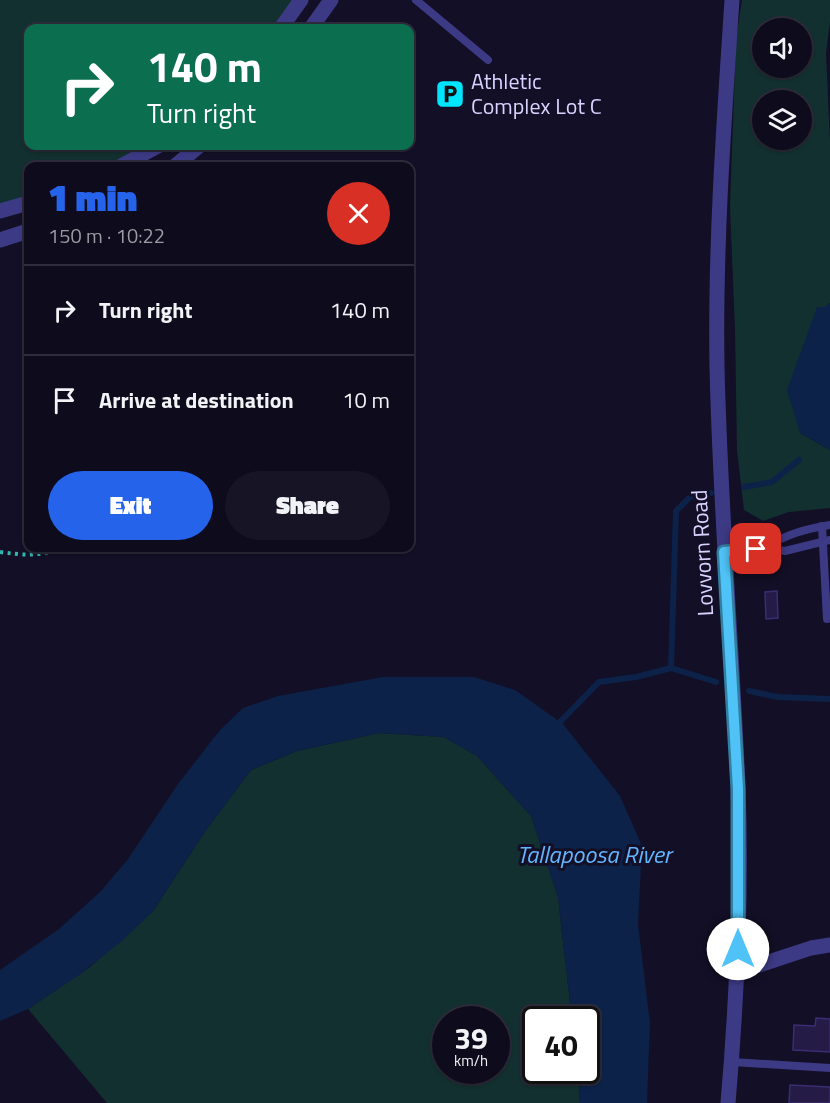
<!DOCTYPE html>
<html lang="en">
<head>
<meta charset="utf-8">
<style>
  body { margin:0; font-family:"Titillium Web",sans-serif; background:#171425; color:#f1f3f6; height:100vh; display:flex; flex-direction:column; font-size:22px; white-space:nowrap }
  * { box-sizing:border-box; margin:0 }
  p { font-size:20px; color:#9b9ba3 }
  .icon { flex:none; width:33px; height:33px; fill:none; stroke:currentColor; stroke-width:2; stroke-linecap:round; stroke-linejoin:round }
  .map { position:relative; flex:1; overflow:hidden }
  .panel { position:absolute; left:24px; top:162px; width:390px; height:390px; display:flex; flex-direction:column; background:#0e0b1c; border-radius:12px; box-shadow:0 2px 4px #0004,0 0 0 2px #2e2b3b }
  .panel>* { flex:none }
  .guide { position:absolute; left:24px; top:24px; width:390px; height:126px; border-radius:12px; box-shadow:0 2px 4px #0004,0 0 0 2px #2e2b3b; background:#0b6e4f; color:#fff; overflow:hidden }
  .tools { position:absolute; left:752px; top:18px; display:grid; gap:12px }
  .tools a { display:grid; place-items:center; width:60px; height:60px; border-radius:50%; background:#0e0b1c; box-shadow:0 2px 4px #0004,0 0 0 2px #2e2b3b; font-size:30px }
  .speed { position:absolute; left:432px; top:1006px; display:flex; gap:12px; font-size:30px; font-weight:700; text-align:center }
  .speed>* { display:grid; place-content:center; width:78px; height:78px; border-radius:50%; background:#0e0b1c; box-shadow:0 2px 4px #0004,0 0 0 2px #2e2b3b; line-height:1 }
  .speed small { font-size:15px; font-weight:400 }
  .speed .limit { border:3px solid #111; border-radius:9px; background:#fff; color:#111 }
  .pin { position:absolute; display:grid; place-items:center; width:51px; height:51px; color:#fff; margin:-26px; border-radius:12px; box-shadow:0 3px 9px #0006 }
  .me { position:absolute; width:66px; margin:-33px; rotate:0deg; stroke-linejoin:round; filter:drop-shadow(0 0 4px #0008) }
  .turn { display:flex; align-items:center; gap:21px; height:126px; padding:0 24px; font-size:27px }
  .turn .icon { width:78px; height:78px; stroke-width:2.5 }
  .turn b { display:block; font-size:42px; line-height:51px }
  .round { display:grid; place-items:center; flex:none; width:63px; height:63px; border-radius:32px; background:#171425 }
  .overview { display:flex; align-items:center; justify-content:space-between; height:102px; padding:0 24px }
  h1 { font-size:36px; font-weight:800; line-height:45px; color:#2563eb }
  .action { display:flex; gap:12px; margin-top:auto; padding:12px 24px }
  .action a { flex:1; height:69px; border-radius:36px; background:#2563eb; color:#fff; font-size:24px; font-weight:800; line-height:69px; text-align:center }
  .action a+a { background:#171425; color:#f1f3f6 }
  ul { padding:0; list-style:none }
  li { display:flex; align-items:center; gap:18px; height:90px; padding:0 24px; border-top:2px solid #2e2b3b }
  li div { flex:1 }
  li b { display:block; font-size:22px }
  li em { font-style:normal }
  .map>svg:first-child { display:block }
  .green { fill:#12302f; fill-rule:evenodd }
  .water { fill:#0c2248 }
  .lines { fill:none; stroke-linecap:round; stroke-linejoin:round }
  .stream { stroke:#0c2248; stroke-width:6 }
  .building { fill:#241b47; stroke:#3b2d73; stroke-width:1.5 }
  .path { stroke:#2fb8b0; stroke-width:4; stroke-dasharray:3 4.5; stroke-linecap:butt }
  .service { stroke:#3d3a85; stroke-width:8 }
  .minor { stroke:#3d3a85; stroke-width:15 }
  .tertiary { stroke:#3d3a85; stroke-width:15 }
  .route-casing { stroke:#337fa1; stroke-width:15 }
  .route { stroke:#4fc3f7; stroke-width:10 }
  .labels { text-anchor:middle; stroke-width:6; stroke-linejoin:round; paint-order:stroke }
  .poi-label { font-size:22px; fill:#d9d4ff; stroke:#130f26; text-anchor:start }
  .street-label { font-size:22px; fill:#d9d4ff; stroke:#130f26 }
  .water-label { font-size:24px; font-style:italic; fill:#62b6ff; stroke:#130f26 }
</style>
</head>
<body>
<div class="map">
<svg width="830" height="1103" viewBox="0 0 830 1103">
  <rect width="100%" height="100%" fill="#130f26"/>
  <g class="green">
    <polygon points="0,0 297,0 277,28 28,28 28,146 149,146 114,166 28,166 28,201 0,211"/>
    <path d="M742,0h88v21l-4,32 4,89v161l-5,4 -25,126 30,17v58l-41,4 -26,9 -19,-11 -7,-60 -2,-120 -5,-124 6,-166zM762,28h39v40h-39zM762,100h39v40h-39z"/>
    <path d="M379,733l65,4 33,19 54,60 27,81 14,123h-36v51h42l2,32h-473l-79,-94 62,-42 63,-56 53,-81 45,-60 46,-19zM446,1020h50v51h-50z"/>
  </g>
  <g class="water">
    <polygon points="830,303 830,450 800,433 787,390 817,307 825,307"/>
    <polygon points="383,677 474,677 515,690 563,724 620,796 642,846 638,924 650,1023 647,1103 580,1103 578,1071 586,1071 586,1020 572,1020 558,897 531,816 477,756 444,737 379,733 297,751 251,770 206,830 153,911 123,940 79,975 28,1009 0,1021 0,970 59,929 101,891 128,859 178,784 220,730 243,708 278,696"/>
  </g>
  <g class="lines">
    <g class="stream">
      <polyline points="744,487 772,482 799,460"/>
      <polyline points="671,668 676,511 690,497 711,493"/>
      <polyline points="749,691 778,697 830,699"/>
      <polyline points="556,726 599,682 636,677 671,668 716,682"/>
    </g>
  </g>
  <g class="building">
    <polygon points="777,591 778,618 766,619 765,592"/>
    <polygon points="816,1018 830,1019 830,1052 793,1050 794,1025 815,1026"/>
    <polygon points="790,1085 830,1087 830,1103 789,1103"/>
  </g>
  <g class="lines">
    <path class="path" d="M0,552c22,3 39,5 60,-4"/>
    <g class="service">
      <polyline points="416,0 488,60"/>
      <polyline points="822,526 827,619"/>
      <path d="M765,548c21,-14 41,-19 65,-23"/>
      <polyline points="724,552 765,548 785,551 830,540"/>
      <polyline points="732,1062 830,1068"/>
    </g>
    <g class="minor">
      <polyline points="281,28 301,0"/>
      <polyline points="311,28 331,0"/>
      <polyline points="121,166 158,146"/>
      <polyline points="175,166 199,146"/>
      <polyline points="0,211 28,203"/>
      <polyline points="0,240 28,231"/>
      <polyline points="738,972 811,948 830,945"/>
    </g>
    <path class="tertiary" d="M728,1103c9,-105 14,-210 10,-316 -6,-140 -18,-281 -21,-421 -2,-122 7,-244 15,-366"/>
  </g>
  <g class="lines">
    <g class="route-casing">
      <polyline id="route" points="738,949 738,789 724,552 756,549"/>
    </g>
    <use href="#route" class="route"/>
  </g>
  <defs>
    <g id="parking-square" transform="scale(1.5)"><rect x="-9" y="-9" width="18" height="18" rx="4" fill="#00e5ff" stroke="#130f26"/><path d="M-3.5-5.5H1a3.5 3.5 0 0 1 0 7H-1V5.5H-3.5ZM-1-3.4V-.6H.8a1.4 1.4 0 0 0 0-2.8Z" fill="#111"/></g>
  </defs>
  <g fill-rule="evenodd">
    <use href="#parking-square" x="450" y="94"/>
  </g>
  <g class="labels">
    <g class="poi-label">
      <text x="471" y="89">Athletic<tspan x="471" dy="25">Complex Lot C</tspan></text>
    </g>
    <g class="street-label">
      <text transform="translate(702 553) rotate(-93)" y="8">Lovvorn Road</text>
    </g>
    <g class="water-label">
      <text x="594" y="863">Tallapoosa River</text>
    </g>
  </g>
</svg>
<div class="tools">
<a><svg class="icon" aria-label="sound" viewBox="0 0 24 24"><path d="M4 9h4l5-4v14l-5-4H4zM17 9q2 3 0 6"/></svg></a>
<a><svg class="icon" aria-label="layers" viewBox="0 0 24 24"><path d="M12 4l9 5-9 5-9-5zM3 14l9 5 9-5"/></svg></a>
</div>
<div class="speed"><div>39<small>km/h</small></div><div class="limit">40</div></div>
<div class="pin" style="left:756px;top:549px;background:#d93025"><svg class="icon" aria-label="arrive" viewBox="0 0 24 24"><path d="M6 21V4h12l-3 4 3 4H6"/></svg></div>
<svg class="me" style="left:738px;top:949px" viewBox="-20 -20 40 40"><circle r="19" fill="#fff"/><path d="M0-13L10 11 0 6-10 11z" fill="#4fc3f7"/></svg>
<div class="guide">
<div class="turn"><svg class="icon" aria-label="right" viewBox="0 0 24 24"><path d="M7 20v-9h11M14 6l5 5-5 5"/></svg><div><b>140 m</b>Turn right</div></div>
</div>
<section class="panel">
<div class="overview"><div><h1>1 min</h1><p>150 m · 10:22</p></div><a class="round" style="background:#d93025;color:#fff"><svg class="icon" aria-label="close" viewBox="0 0 24 24"><path d="M6 6l12 12M18 6L6 18"/></svg></a></div>
<ul>
<li><svg class="icon" aria-label="right" viewBox="0 0 24 24"><path d="M7 20v-9h11M14 6l5 5-5 5"/></svg><div><b>Turn right</b></div><em>140 m</em></li>
<li><svg class="icon" aria-label="arrive" viewBox="0 0 24 24"><path d="M6 21V4h12l-3 4 3 4H6"/></svg><div><b>Arrive at destination</b></div><em>10 m</em></li>
</ul>
<div class="action"><a>Exit</a><a>Share</a></div>
</section>
</div>
</body>
</html>
